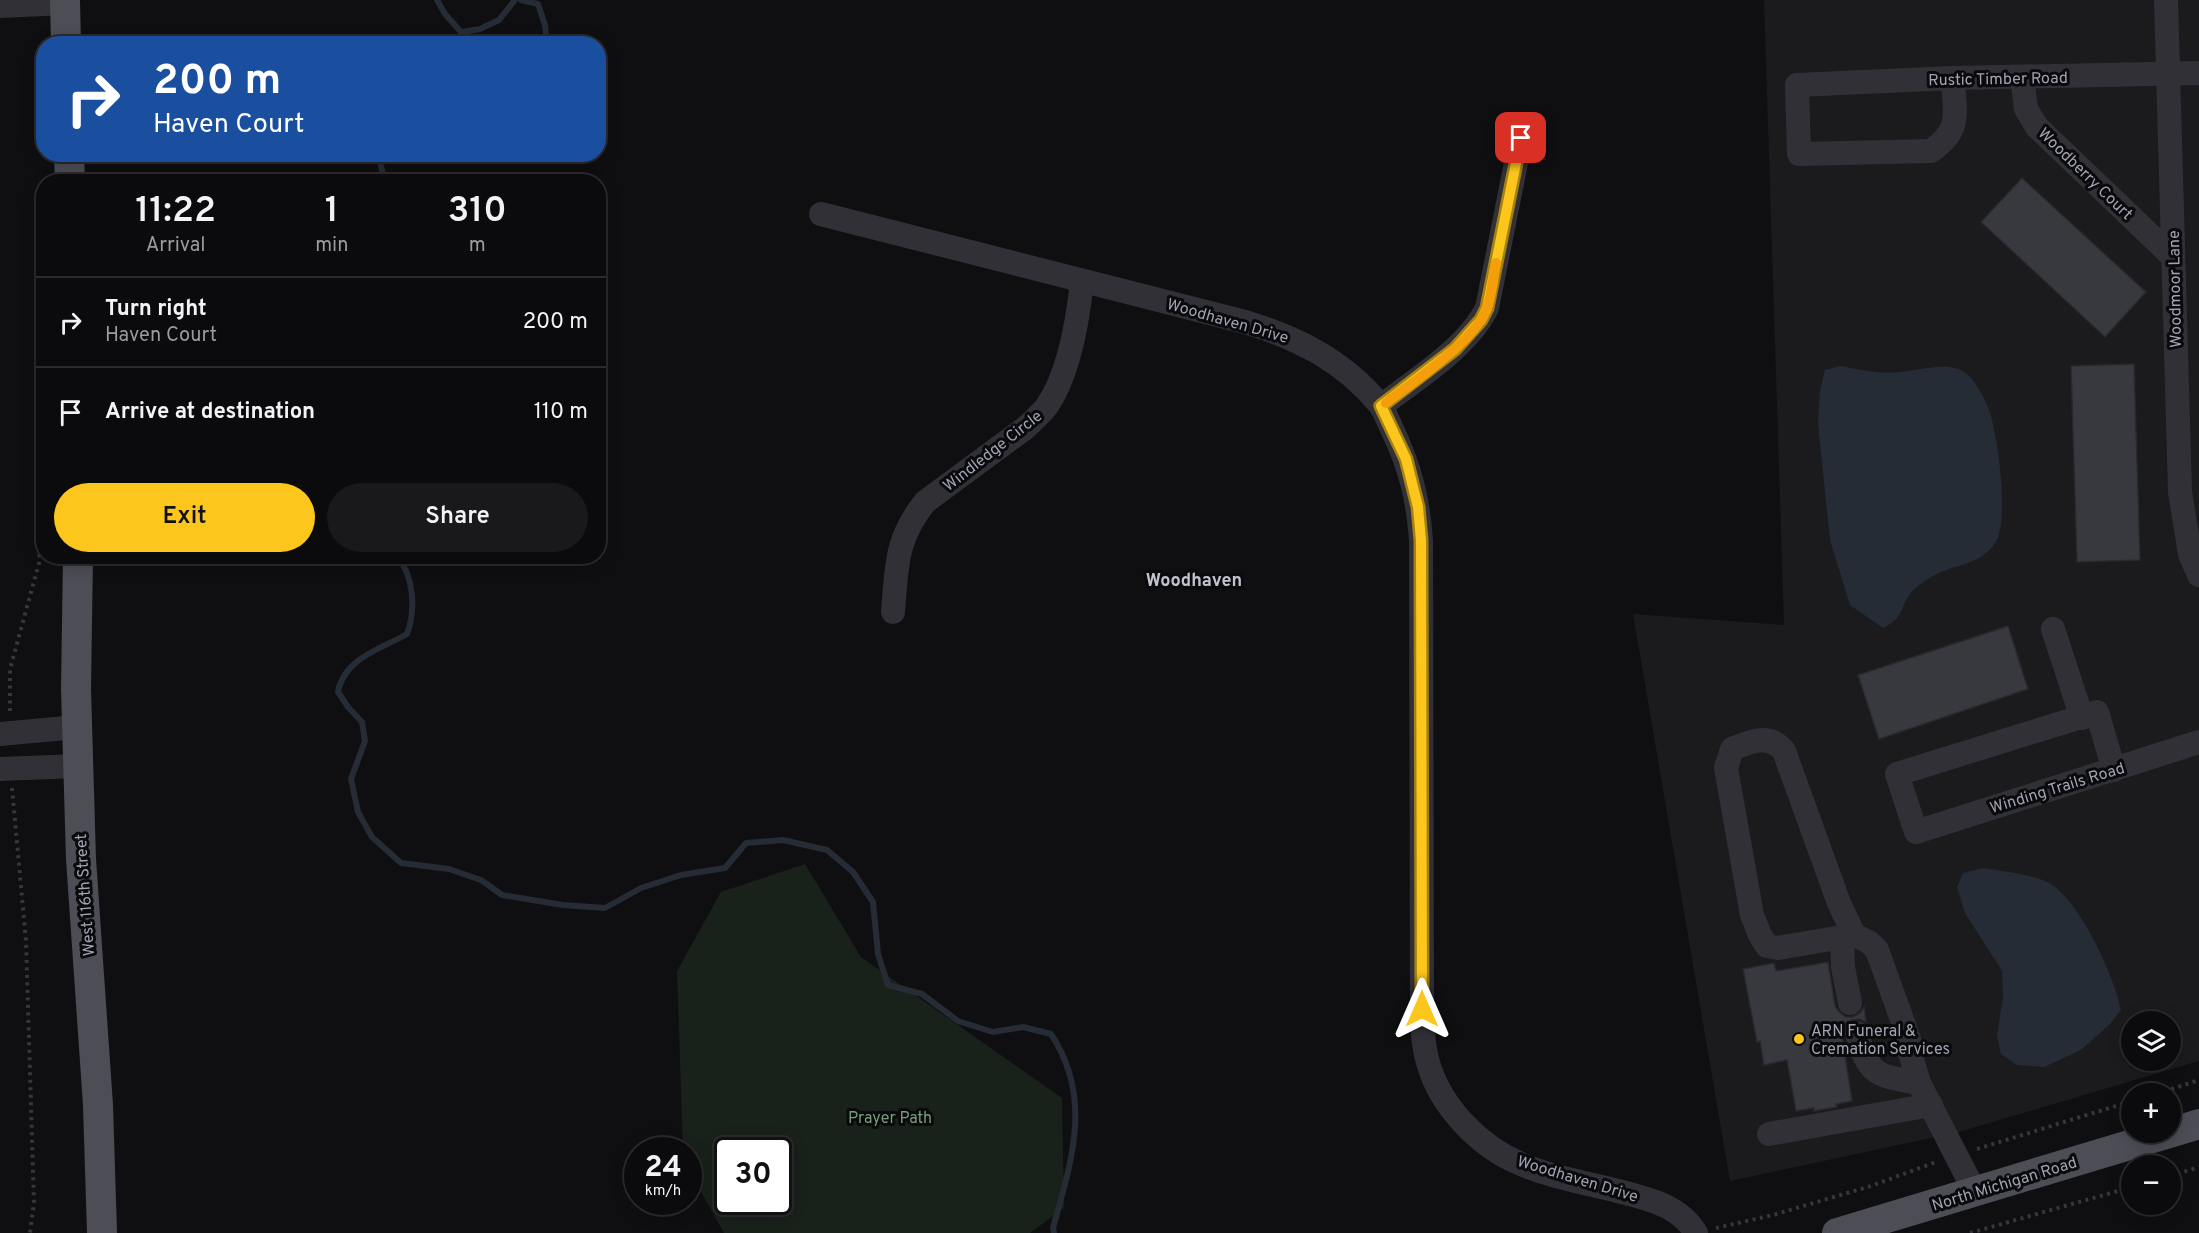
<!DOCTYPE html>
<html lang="en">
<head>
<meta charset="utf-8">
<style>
  body { margin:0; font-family:Overpass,sans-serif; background:#19191b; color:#f1f3f6; height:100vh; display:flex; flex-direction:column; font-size:22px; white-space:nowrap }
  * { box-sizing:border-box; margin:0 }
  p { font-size:20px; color:#9a9b9d }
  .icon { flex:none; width:33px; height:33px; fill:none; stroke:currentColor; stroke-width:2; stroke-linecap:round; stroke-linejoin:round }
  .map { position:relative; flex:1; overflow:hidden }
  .side { position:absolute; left:36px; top:174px; width:570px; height:390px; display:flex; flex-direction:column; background:#0b0b0d; border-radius:24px; box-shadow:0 3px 15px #0003,0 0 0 2px #2b2b2e }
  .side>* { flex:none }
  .banner { position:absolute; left:36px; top:36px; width:570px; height:126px; border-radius:24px; box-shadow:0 3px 15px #0003,0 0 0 2px #2b2b2e; background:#1a4fa0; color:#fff; overflow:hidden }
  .tools { position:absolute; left:2121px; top:1011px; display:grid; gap:12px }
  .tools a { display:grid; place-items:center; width:60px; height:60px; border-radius:50%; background:#0b0b0d; box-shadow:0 3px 15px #0003,0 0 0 2px #2b2b2e; font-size:30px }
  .speed { position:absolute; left:624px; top:1137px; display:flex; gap:12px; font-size:30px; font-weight:700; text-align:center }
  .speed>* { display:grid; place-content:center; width:78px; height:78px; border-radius:50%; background:#0b0b0d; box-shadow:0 3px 15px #0003,0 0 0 2px #2b2b2e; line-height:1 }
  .speed small { font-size:15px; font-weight:400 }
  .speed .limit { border:3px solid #111; border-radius:9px; background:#fff; color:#111 }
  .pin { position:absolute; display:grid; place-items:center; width:51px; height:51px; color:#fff; margin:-26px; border-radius:12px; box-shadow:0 3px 9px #0006 }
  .me { position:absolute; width:66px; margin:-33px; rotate:0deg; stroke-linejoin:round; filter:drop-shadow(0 0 4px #0008) }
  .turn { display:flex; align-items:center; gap:21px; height:126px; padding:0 18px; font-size:27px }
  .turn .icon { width:78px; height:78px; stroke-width:2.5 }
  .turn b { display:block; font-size:42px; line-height:51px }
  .eta { display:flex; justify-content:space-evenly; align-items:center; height:102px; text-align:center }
  .eta b { font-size:36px; font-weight:600; line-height:42px }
  .button { display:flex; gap:12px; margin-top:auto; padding:12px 18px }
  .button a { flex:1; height:69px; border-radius:36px; background:#fcc61c; color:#111; font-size:24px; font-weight:600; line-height:69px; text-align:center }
  .button a+a { background:#19191b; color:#f1f3f6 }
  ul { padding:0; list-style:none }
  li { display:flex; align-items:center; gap:18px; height:90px; padding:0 18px; border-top:2px solid #2b2b2e }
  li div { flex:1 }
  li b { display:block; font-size:22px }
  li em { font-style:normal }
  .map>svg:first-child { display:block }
  .built { fill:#1b1b1e; fill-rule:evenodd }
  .green { fill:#19211b; fill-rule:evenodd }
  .water { fill:#252c35 }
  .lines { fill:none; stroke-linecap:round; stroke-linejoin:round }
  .stream { stroke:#252c35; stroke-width:6 }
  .building { fill:#38393f; stroke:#29292d; stroke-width:1.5 }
  .path { stroke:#36373d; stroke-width:4; stroke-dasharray:3 4.5; stroke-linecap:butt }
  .minor { stroke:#303036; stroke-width:24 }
  .major { stroke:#4c4d55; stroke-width:30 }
  .route-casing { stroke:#a48112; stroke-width:15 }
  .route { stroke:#fcc61c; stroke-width:10 }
  .slow { stroke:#f59e0b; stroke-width:10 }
  .poi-dot { fill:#fcc61c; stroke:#0a0a0c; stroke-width:2 }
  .labels { text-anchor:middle; stroke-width:6; stroke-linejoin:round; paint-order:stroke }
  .street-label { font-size:16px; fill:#9fa3b3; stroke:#0a0a0c }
  .poi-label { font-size:16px; fill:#9fa3b3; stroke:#0a0a0c; text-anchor:start }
  .park-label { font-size:16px; fill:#759f7b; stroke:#0a0a0c }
  .neighbourhood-label { font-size:18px; font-weight:bold; fill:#c1c3ce; stroke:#0a0a0c }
</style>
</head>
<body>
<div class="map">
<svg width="2199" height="1233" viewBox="0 0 2199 1233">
  <rect width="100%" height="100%" fill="#0f0f11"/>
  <path class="built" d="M1764,0h435v1061l-240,71 -229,49 -97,-567 151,11zM2132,1022h38v38h-38z"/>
  <path class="green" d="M805,864l56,93 201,141 2,110 -34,25h-306l-35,-63 -1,-20h-5l-6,-179 44,-79zM728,1150h50v52h-50z"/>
  <g class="water">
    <path d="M1841,366c19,4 38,8 58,6 17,-1 43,-9 59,-3 16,6 27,29 32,44 8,26 20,108 5,130 -15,24 -46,21 -67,36 -6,4 -14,9 -18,15 -12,17 -5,23 -27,34l-33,-23 -20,-65 -12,-116 2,-34 5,-20z"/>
    <path d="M1984,868c20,4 44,5 63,14 32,15 67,94 74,128l-12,15 -28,25 -37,17 -27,-2 -16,-11 -4,-19 6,-38 -1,-26 -37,-58 -8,-26 6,-14z"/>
  </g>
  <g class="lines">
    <g class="stream">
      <polyline points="437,0 445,14 461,32 480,29 499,20 515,0"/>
      <polyline points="521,0 538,4 545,25 547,44"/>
      <polyline points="378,154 385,182"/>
      <path d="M397,556c17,20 19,54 10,78 -26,15 -63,24 -69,58l10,15 14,15 3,19 -14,38 7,33 14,25 29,26 48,6 32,11 21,15 61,10 42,3 36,-20 40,-13 44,-7 21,-25 37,-3 44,10 26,22 20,30 5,52 10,31 34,9 36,27 35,11 30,-5 28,7c42,64 21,125 2,194l1,5"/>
    </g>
  </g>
  <g class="building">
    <polygon points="2022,178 2146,292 2105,337 1981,222"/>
    <polygon points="2134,364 2140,560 2077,562 2071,366"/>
    <polygon points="2008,626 2028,689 1879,739 1858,675"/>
    <polygon points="1828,962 1835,1006 1839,1012 1846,1017 1853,1017 1860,1013 1864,1007 1866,1022 1860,1019 1852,1020 1846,1024 1842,1036 1852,1101 1836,1104 1837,1107 1814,1111 1814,1108 1796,1111 1787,1060 1764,1065 1760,1041 1757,1042 1743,969 1774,963 1776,971"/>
  </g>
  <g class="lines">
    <g class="path">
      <polyline points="10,711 10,669 39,563 44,489"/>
      <polyline points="12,788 26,941 34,1203 30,1233"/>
      <polyline points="2157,1094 2199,1080"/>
      <polyline points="1977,1149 2132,1101"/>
      <polyline points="2170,1176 2199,1167"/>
      <polyline points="1716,1228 1773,1215 1871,1186 1936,1162"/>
      <polyline points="1970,1233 2132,1187"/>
    </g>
    <g class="minor">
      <polyline points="2166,0 2180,492 2190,554 2199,575"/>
      <polyline points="0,6 65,3"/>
      <polyline points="2022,77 2026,109 2037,127 2173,257"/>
      <path d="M1953,78c1,35 10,51 -22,73l-132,3 -2,-69 156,-7 246,-5"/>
      <path d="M821,214l424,108c53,16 99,39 135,83 5,7 8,16 12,24 18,38 26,69 29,111l1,481c1,16 2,30 7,45 13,42 51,81 92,98 30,13 65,19 97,27 30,8 61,14 78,42"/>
      <path d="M1381,406c34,-26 87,-59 106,-98l34,-170"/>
      <path d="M893,612c4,-46 2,-72 32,-110l99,-73c8,-7 16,-14 23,-23 22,-32 31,-87 35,-125"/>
      <polyline points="2053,629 2082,718"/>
      <polyline points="0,734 77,727"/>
      <polyline points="0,769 78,766"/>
      <polyline points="2114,770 2097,712 1897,774 1916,832 2199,742"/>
      <path d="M1854,935l-15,-32 -55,-152c-15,-18 -33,-10 -52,-2l-6,19 26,147 8,20 7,11 11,2 76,-13 15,7 8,8 32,89 1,14 9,30 56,109"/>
      <polyline points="1842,938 1843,967 1850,1003"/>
      <path d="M1857,1033c11,43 21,43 62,50"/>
      <polyline points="1769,1134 1931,1105"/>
    </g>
    <g class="major">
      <polyline points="65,0 66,44"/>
      <polyline points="69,154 70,182"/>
      <polyline points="78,556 76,689 81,859 98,1105 102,1233"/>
      <polyline points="1837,1233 2199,1124"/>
    </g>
  </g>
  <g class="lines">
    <g class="route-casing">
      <polyline id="route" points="1422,1009 1421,540 1418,507 1406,459 1381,406 1455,349 1481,320 1487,308 1521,138"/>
    </g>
    <use href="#route" class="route"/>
    <path class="slow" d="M1386,403c27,-21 90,-63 101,-95 5,-14 6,-30 9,-45"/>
  </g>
  <circle class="poi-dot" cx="1799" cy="1039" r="6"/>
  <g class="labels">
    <g class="street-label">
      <text transform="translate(1998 78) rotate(-1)" y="6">Rustic Timber Road</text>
      <text transform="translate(2086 173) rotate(44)" y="6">Woodberry Court</text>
      <text transform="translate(2174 289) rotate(-91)" y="6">Woodmoor Lane</text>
      <text transform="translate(1228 320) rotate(16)" y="6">Woodhaven Drive</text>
      <text transform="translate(992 450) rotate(-38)" y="6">Windledge Circle</text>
      <text transform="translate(2057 787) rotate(-17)" y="6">Winding Trails Road</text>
      <text transform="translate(84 895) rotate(-94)" y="6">West 116th Street</text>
      <text transform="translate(1578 1178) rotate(17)" y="6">Woodhaven Drive</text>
      <text transform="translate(2004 1183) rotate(-17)" y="6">North Michigan Road</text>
    </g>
    <g class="poi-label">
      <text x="1811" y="1036">ARN Funeral &amp;<tspan x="1811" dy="18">Cremation Services</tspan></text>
    </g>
    <g class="park-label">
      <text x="890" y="1123">Prayer Path</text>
    </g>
    <g class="neighbourhood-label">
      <text x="1194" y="586">Woodhaven</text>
    </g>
  </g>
</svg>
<div class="tools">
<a><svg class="icon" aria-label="layers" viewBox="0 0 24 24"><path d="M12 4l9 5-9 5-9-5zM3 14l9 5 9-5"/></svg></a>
<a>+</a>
<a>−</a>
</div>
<div class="speed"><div>24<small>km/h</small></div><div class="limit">30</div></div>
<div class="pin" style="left:1521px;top:138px;background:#d93025"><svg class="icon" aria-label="arrive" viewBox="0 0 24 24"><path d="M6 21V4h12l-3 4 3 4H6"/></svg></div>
<svg class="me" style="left:1422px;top:1009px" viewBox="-20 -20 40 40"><path d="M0-17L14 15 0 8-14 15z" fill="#fcc61c" stroke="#fff" stroke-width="4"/></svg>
<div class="banner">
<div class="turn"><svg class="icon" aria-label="right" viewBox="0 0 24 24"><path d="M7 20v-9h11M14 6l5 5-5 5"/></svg><div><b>200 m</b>Haven Court</div></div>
</div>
<section class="side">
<div class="eta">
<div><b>11:22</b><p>Arrival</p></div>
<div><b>1</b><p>min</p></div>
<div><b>310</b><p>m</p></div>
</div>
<ul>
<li><svg class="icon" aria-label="right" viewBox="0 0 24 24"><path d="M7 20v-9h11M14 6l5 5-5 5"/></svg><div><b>Turn right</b><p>Haven Court</p></div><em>200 m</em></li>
<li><svg class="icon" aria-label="arrive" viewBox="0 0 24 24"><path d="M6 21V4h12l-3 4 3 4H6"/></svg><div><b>Arrive at destination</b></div><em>110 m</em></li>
</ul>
<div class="button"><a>Exit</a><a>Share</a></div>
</section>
</div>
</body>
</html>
